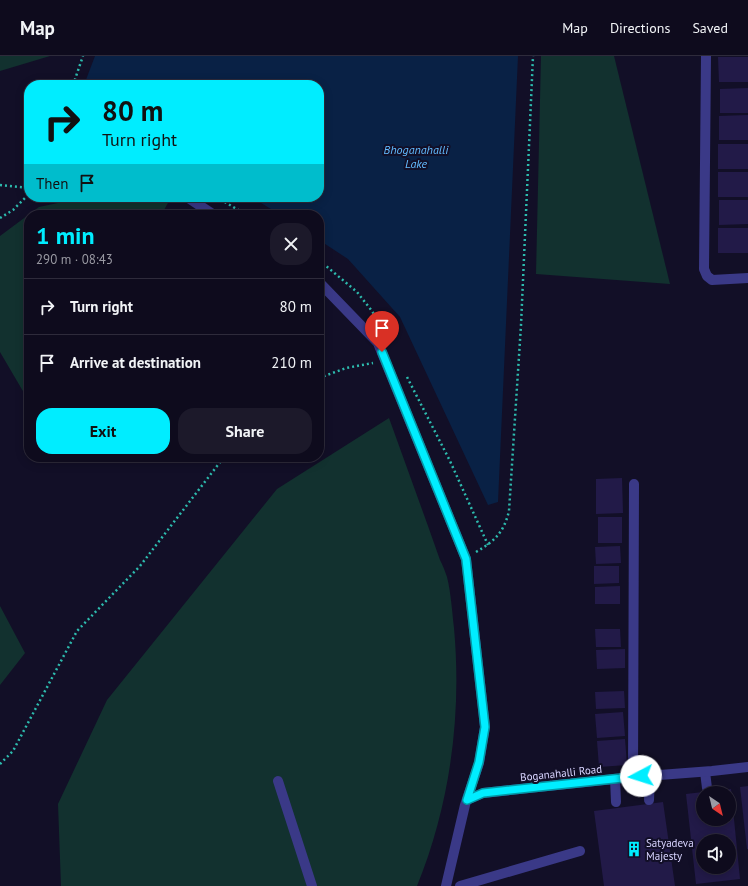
<!DOCTYPE html>
<html lang="en">
<head>
<meta charset="utf-8">
<style>
  body { margin:0; font-family:"PT Sans",sans-serif; background:#1c192a; color:#f1f3f6; height:100vh; display:flex; flex-direction:column; font-size:15px; white-space:nowrap }
  * { box-sizing:border-box; margin:0 }
  p { font-size:13px; color:#9b9ba4 }
  .icon { flex:none; width:22px; height:22px; fill:none; stroke:currentColor; stroke-width:2; stroke-linecap:round; stroke-linejoin:round }
  .map { position:relative; flex:1; overflow:hidden }
  .side { position:absolute; left:24px; top:154px; width:300px; height:252px; display:flex; flex-direction:column; background:#0e0b1d; border-radius:16px; box-shadow:0 2px 10px #0003,0 0 0 1px #2e2b3b }
  .side>* { flex:none }
  .guide { position:absolute; left:24px; top:24px; width:300px; height:122px; border-radius:16px; box-shadow:0 2px 10px #0003,0 0 0 1px #2e2b3b; background:#00edff; color:#111; overflow:hidden }
  .needle { width:26px; rotate:145deg }
  .tools { position:absolute; left:696px; top:730px; display:grid; gap:8px }
  .tools a { display:grid; place-items:center; width:40px; height:40px; border-radius:50%; background:#0e0b1d; box-shadow:0 2px 10px #0003,0 0 0 1px #2e2b3b; font-size:20px }
  .pin { position:absolute; display:grid; place-items:center; width:34px; height:34px; color:#fff; margin:-41px -17px; border-radius:50% 50% 50% 0; rotate:-45deg; box-shadow:0 0 4px #0007 }
  .pin .icon { rotate:45deg }
  .me { position:absolute; width:44px; margin:-22px; rotate:265deg; stroke-linejoin:round; filter:drop-shadow(0 0 3px #0008) }
  .turn { display:flex; align-items:center; gap:14px; height:84px; padding:0 12px; font-size:18px }
  .turn .icon { width:52px; height:52px; stroke-width:2.5 }
  .turn b { display:block; font-size:28px; line-height:34px }
  .then { display:flex; align-items:center; height:38px; padding:0 12px; background:#0003; gap:8px; font-size:15px }
  .round { display:grid; place-items:center; flex:none; width:42px; height:42px; border-radius:16px; background:#1c192a }
  .overview { display:flex; align-items:center; justify-content:space-between; height:68px; padding:0 12px }
  h1 { font-size:24px; font-weight:700; line-height:30px; color:#00edff }
  .primary-button { display:flex; gap:8px; margin-top:auto; padding:8px 12px }
  .primary-button a { flex:1; height:46px; border-radius:16px; background:#00edff; color:#111; font-size:16px; font-weight:700; line-height:46px; text-align:center }
  .primary-button a+a { background:#1c192a; color:#f1f3f6 }
  ul { padding:0; list-style:none }
  li { display:flex; align-items:center; gap:12px; height:56px; padding:0 12px; border-top:1px solid #2e2b3b }
  li div { flex:1 }
  li b { display:block; font-size:15px }
  li em { font-style:normal }
  header { display:flex; align-items:center; gap:24px; box-sizing:border-box; height:56px; padding:0 20px; background:#0e0b1d; border-bottom:1px solid #2e2b3b }
  header strong { font-size:19px }
  nav { display:flex; gap:22px; margin-inline-start:auto; font-size:14px }
  .map>svg:first-child { display:block }
  .green { fill:#12312f }
  .water { fill:#092145 }
  .building { fill:#221a48; fill-rule:evenodd }
  .lines { fill:none; stroke-linecap:round; stroke-linejoin:round }
  .path { stroke:#2dbbae; stroke-width:2.5; stroke-dasharray:2 3; stroke-linecap:butt }
  .minor { stroke:#3a3987; stroke-width:10 }
  .route-casing { stroke:#009aa6; stroke-width:10 }
  .route { stroke:#00edff; stroke-width:7 }
  .labels { text-anchor:middle; stroke-width:4; stroke-linejoin:round; paint-order:stroke }
  .street-label { font-size:11px; fill:#d8d4ff; stroke:#120f27 }
  .poi-label { font-size:11px; fill:#d8d4ff; stroke:#120f27; text-anchor:start }
  .water-label { font-size:12px; font-style:italic; fill:#62bbff; stroke:#120f27 }
</style>
</head>
<body>
<header>
<strong>Map</strong>
<nav><a>Map</a><a>Directions</a><a>Saved</a></nav>
</header>
<div class="map">
<svg width="748" height="830" viewBox="0 0 748 830">
  <rect width="100%" height="100%" fill="#120f27"/>
  <g class="green">
    <polygon points="0,0 50,0 0,15"/>
    <polygon points="541,0 614,0 670,228 536,218"/>
    <polygon points="86,141 139,141 168,147 161,159 29,159 29,340 27,342 0,296 0,180 39,151"/>
    <path d="M389,362c13,36 26,72 39,108 4,11 8,23 12,34 3,6 5,11 7,17 4,16 5,34 7,51 8,87 -4,177 -37,258h-356l-3,-82 49,-104 170,-211z"/>
    <polygon points="0,550 25,597 0,629"/>
  </g>
  <polygon class="water" points="95,0 518,0 498,446 488,449 400,261 348,203 319,184 319,159 281,159 251,141 319,141 319,29 84,29"/>
  <g class="building">
    <polygon points="718,1 748,1 748,26 719,26"/>
    <polygon points="748,32 748,57 720,57 720,33"/>
    <polygon points="748,59 748,84 719,84 719,60"/>
    <rect x="718" y="88" width="30" height="25"/>
    <rect x="718" y="116" width="30" height="25"/>
    <polygon points="719,144 748,144 748,168 719,169"/>
    <rect x="718" y="172" width="30" height="25"/>
    <polygon points="622,422 623,457 596,458 596,423"/>
    <rect x="598" y="461" width="24" height="26"/>
    <polygon points="620,490 621,507 596,508 595,491"/>
    <polygon points="594,510 619,510 619,527 594,528"/>
    <polygon points="620,530 620,548 595,548 595,531"/>
    <polygon points="595,573 620,573 621,591 596,591"/>
    <polygon points="625,593 625,612 597,613 596,594"/>
    <polygon points="624,635 625,652 596,653 595,636"/>
    <polygon points="623,656 625,680 597,682 595,658"/>
    <polygon points="625,683 627,709 599,711 597,685"/>
    <polygon points="748,730 748,793 747,793 740,731"/>
    <path d="M731,733l9,90 -44,5 -10,-90 17,-2v27h26v-26h-24v-1zM703,785h26v26h-26z"/>
    <polygon points="663,746 675,830 604,830 594,755"/>
  </g>
  <g class="lines">
    <g class="path">
      <polyline points="73,29 83,0"/>
      <polyline points="0,129 29,132"/>
      <polyline points="216,141 247,159"/>
      <polyline points="0,162 13,154 29,138"/>
      <polyline points="319,204 357,236 372,255 381,271"/>
      <polyline points="407,321 450,405 488,489"/>
      <polyline points="319,322 346,312 373,307"/>
      <path d="M476,496c19,-11 28,-20 33,-41l12,-186 12,-269"/>
      <polyline points="0,708 13,695 77,575 140,510 224,401"/>
    </g>
    <g class="minor">
      <polyline points="706,0 704,213 707,220 712,224 748,222"/>
      <polyline points="187,141 214,159"/>
      <polyline points="319,226 378,287 466,503 485,671 479,707 465,749 446,830"/>
      <polyline points="705,716 707,732"/>
      <polyline points="633,721 634,428"/>
      <polyline points="615,723 616,746"/>
      <polyline points="278,725 312,830"/>
      <polyline points="467,744 483,737 633,721 712,715 748,711"/>
      <polyline points="649,744 650,720"/>
      <polyline points="460,830 580,795"/>
    </g>
  </g>
  <g class="lines">
    <g class="route-casing">
      <polyline id="route" points="382,296 466,503 485,671 479,706 467,744 483,737 641,720"/>
    </g>
    <use href="#route" class="route"/>
  </g>
  <defs>
    <g id="building-bare" transform="scale(1.2)"><path d="M-4-6H4V6H1V3H-1V6H-4ZM-2.5-4.3h1.7v1.8h-1.7ZM.8-4.3h1.7v1.8H.8ZM-2.5-1h1.7V.8h-1.7ZM.8-1h1.7V.8H.8Z" fill="#00edff" stroke="#120f27" stroke-width="2.5" paint-order="stroke"/></g>
  </defs>
  <g fill-rule="evenodd">
    <use href="#building-bare" x="634" y="793"/>
  </g>
  <g class="labels">
    <g class="street-label">
      <text transform="translate(561 717) rotate(-6)" y="4">Boganahalli Road</text>
    </g>
    <g class="poi-label">
      <text x="646" y="791">Satyadeva<tspan x="646" dy="13">Majesty</tspan></text>
    </g>
    <g class="water-label">
      <text x="416" y="98">Bhoganahalli<tspan x="416" dy="14">Lake</tspan></text>
    </g>
  </g>
</svg>
<div class="tools">
<a><svg class="needle" viewBox="-14 -14 28 28"><path d="M0-13l5 13h-10z" fill="#e53935"/><path d="M0 13l5-13h-10z" fill="#9b9ba4"/></svg></a>
<a><svg class="icon" aria-label="sound" viewBox="0 0 24 24"><path d="M4 9h4l5-4v14l-5-4H4zM17 9q2 3 0 6"/></svg></a>
</div>
<div class="pin" style="left:382px;top:296px;background:#d93025"><svg class="icon" aria-label="arrive" viewBox="0 0 24 24"><path d="M6 21V4h12l-3 4 3 4H6"/></svg></div>
<svg class="me" style="left:641px;top:720px" viewBox="-20 -20 40 40"><circle r="19" fill="#fff"/><path d="M0-13L10 11 0 6-10 11z" fill="#00edff"/></svg>
<div class="guide">
<div class="turn"><svg class="icon" aria-label="right" viewBox="0 0 24 24"><path d="M7 20v-9h11M14 6l5 5-5 5"/></svg><div><b>80 m</b>Turn right</div></div>
<div class="then">Then<svg class="icon" aria-label="arrive" viewBox="0 0 24 24"><path d="M6 21V4h12l-3 4 3 4H6"/></svg></div>
</div>
<section class="side">
<div class="overview"><div><h1>1 min</h1><p>290 m · 08:43</p></div><a class="round"><svg class="icon" aria-label="close" viewBox="0 0 24 24"><path d="M6 6l12 12M18 6L6 18"/></svg></a></div>
<ul>
<li><svg class="icon" aria-label="right" viewBox="0 0 24 24"><path d="M7 20v-9h11M14 6l5 5-5 5"/></svg><div><b>Turn right</b></div><em>80 m</em></li>
<li><svg class="icon" aria-label="arrive" viewBox="0 0 24 24"><path d="M6 21V4h12l-3 4 3 4H6"/></svg><div><b>Arrive at destination</b></div><em>210 m</em></li>
</ul>
<div class="primary-button"><a>Exit</a><a>Share</a></div>
</section>
</div>
</body>
</html>
